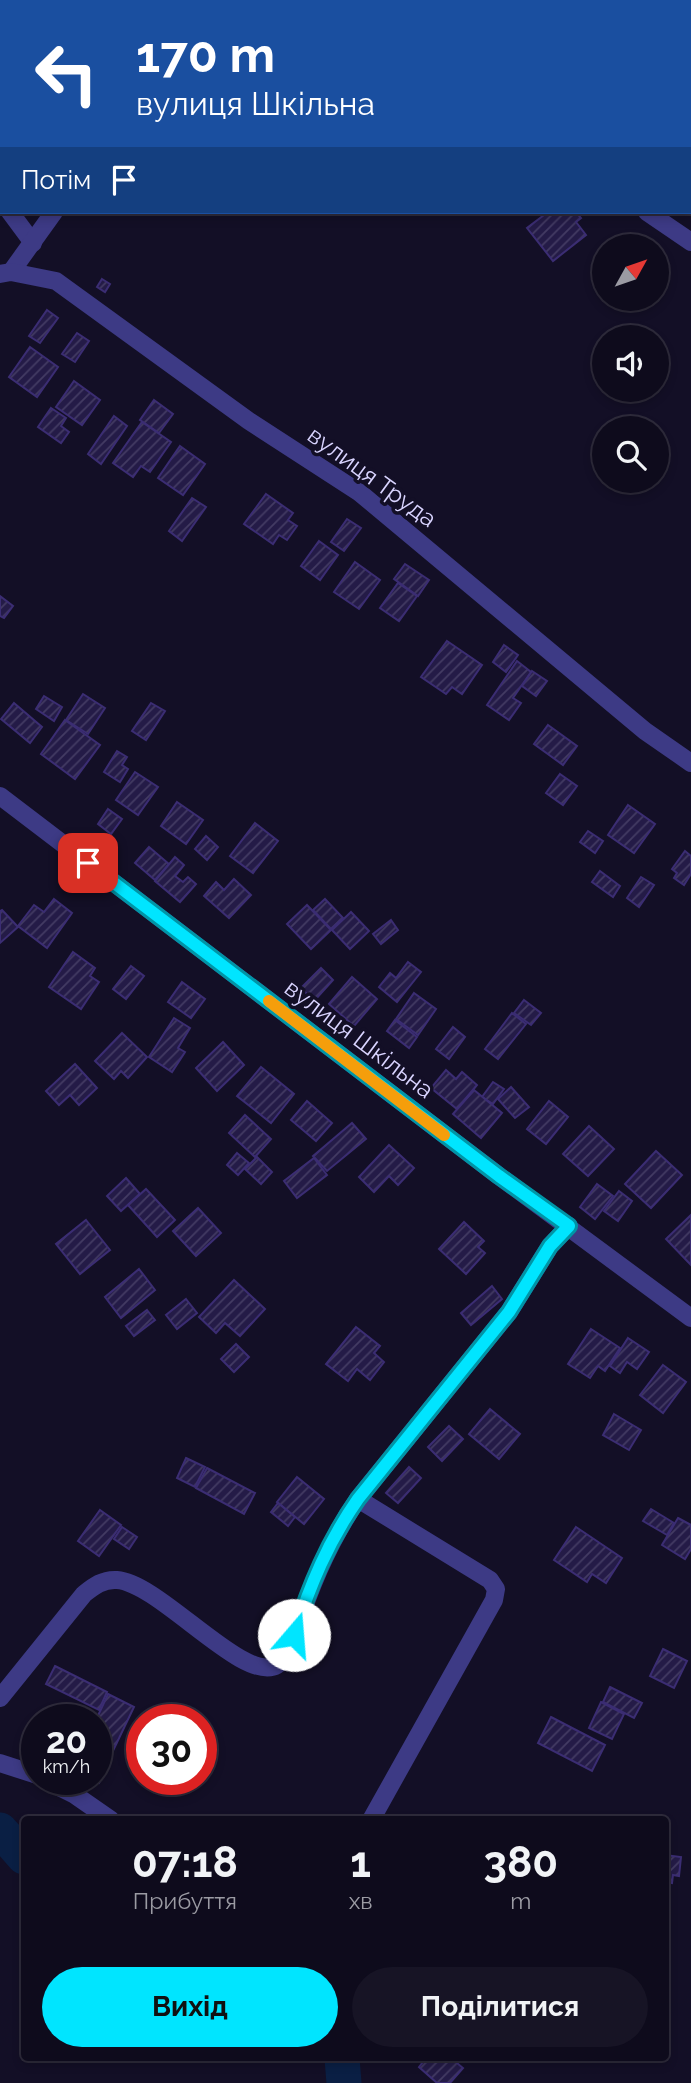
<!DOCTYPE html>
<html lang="uk">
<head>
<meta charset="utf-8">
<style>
  body { margin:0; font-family:Raleway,sans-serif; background:#171425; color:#f1f3f6; height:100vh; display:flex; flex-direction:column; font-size:26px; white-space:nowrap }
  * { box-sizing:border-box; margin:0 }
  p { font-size:23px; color:#9b9ba3 }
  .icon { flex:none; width:38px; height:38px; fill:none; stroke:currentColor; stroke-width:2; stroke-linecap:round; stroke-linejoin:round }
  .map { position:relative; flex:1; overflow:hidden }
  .side { position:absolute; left:21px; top:1816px; width:648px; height:245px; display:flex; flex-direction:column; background:#0e0b1c; border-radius:7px; box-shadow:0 4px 10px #0003,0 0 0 2px #2e2b3b }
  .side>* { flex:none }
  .banner { position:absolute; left:0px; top:0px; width:691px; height:214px; box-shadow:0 4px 10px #0003,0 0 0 2px #2e2b3b; background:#1a4fa0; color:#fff; overflow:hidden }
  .needle { width:46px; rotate:50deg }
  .buttons { position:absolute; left:592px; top:234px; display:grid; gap:14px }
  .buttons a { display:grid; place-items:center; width:77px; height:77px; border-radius:50%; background:#0e0b1c; box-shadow:0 4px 10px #0003,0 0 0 2px #2e2b3b; font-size:35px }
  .speed { position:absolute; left:21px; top:1704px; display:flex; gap:14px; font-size:35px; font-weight:700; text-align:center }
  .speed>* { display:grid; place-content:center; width:91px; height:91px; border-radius:50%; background:#0e0b1c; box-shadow:0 4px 10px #0003,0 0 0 2px #2e2b3b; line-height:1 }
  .speed small { font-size:18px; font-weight:400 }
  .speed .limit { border:10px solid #d22; background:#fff; color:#111 }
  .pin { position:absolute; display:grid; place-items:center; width:60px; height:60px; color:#fff; margin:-30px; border-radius:14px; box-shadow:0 4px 10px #0006 }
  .me { position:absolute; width:77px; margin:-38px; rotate:18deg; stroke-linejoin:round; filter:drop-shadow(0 0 5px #0008) }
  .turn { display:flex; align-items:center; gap:24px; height:147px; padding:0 21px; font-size:32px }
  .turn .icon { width:91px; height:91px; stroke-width:2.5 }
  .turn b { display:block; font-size:49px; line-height:60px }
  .then { display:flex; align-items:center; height:66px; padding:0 21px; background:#0003; gap:14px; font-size:26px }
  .eta { display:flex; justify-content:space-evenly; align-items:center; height:119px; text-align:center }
  .eta b { font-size:42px; font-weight:700; line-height:49px }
  .primary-button { display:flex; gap:14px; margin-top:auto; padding:14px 21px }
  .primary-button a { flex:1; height:80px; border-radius:42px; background:#00e5ff; color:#111; font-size:28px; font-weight:700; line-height:80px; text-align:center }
  .primary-button a+a { background:#171425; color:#f1f3f6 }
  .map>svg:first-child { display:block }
  .garden { fill:url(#garden-dots) }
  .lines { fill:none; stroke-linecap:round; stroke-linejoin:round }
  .river { stroke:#0a1f44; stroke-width:35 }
  .building { fill:url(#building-hatch); stroke:#3b2d73; stroke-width:2 }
  .minor { stroke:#3d3a85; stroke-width:18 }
  .route-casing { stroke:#0095a6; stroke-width:18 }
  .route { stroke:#00e5ff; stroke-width:12 }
  .slow { stroke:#f59e0b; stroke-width:12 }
  .labels { text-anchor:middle; stroke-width:7; stroke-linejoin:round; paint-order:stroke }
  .street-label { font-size:24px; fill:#d9d4ff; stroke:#130f26 }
</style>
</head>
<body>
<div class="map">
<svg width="691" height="2083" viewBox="0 0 691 2083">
  <defs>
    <pattern id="garden-dots" width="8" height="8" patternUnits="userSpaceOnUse" patternTransform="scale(1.75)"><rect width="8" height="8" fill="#12302f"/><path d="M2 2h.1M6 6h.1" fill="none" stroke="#344d4e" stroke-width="1.8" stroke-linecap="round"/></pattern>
    <pattern id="building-hatch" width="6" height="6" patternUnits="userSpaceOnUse" patternTransform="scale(1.75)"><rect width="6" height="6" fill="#241b47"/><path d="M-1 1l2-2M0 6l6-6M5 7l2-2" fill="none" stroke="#433b63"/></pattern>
  </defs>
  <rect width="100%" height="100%" fill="#130f26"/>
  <polygon class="garden" points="0,0 269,0 2,2 0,206"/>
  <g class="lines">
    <g class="river">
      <polyline points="0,1830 24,1857"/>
      <polyline points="342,2058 344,2083"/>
    </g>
  </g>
  <g class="building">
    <polygon points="548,212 576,212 581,218 576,222 586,235 553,261 527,228"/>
    <polygon points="102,279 110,284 105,292 97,287"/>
    <polygon points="47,310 58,318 40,343 29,336"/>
    <polygon points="77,333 89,341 75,362 62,354"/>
    <polygon points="30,347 58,367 37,397 9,377"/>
    <polygon points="74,381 100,400 82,425 56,407"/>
    <polygon points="154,400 173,414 159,433 140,420"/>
    <polygon points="51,408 66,418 61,426 69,432 61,443 38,427"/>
    <polygon points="114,416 127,426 101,464 88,454"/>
    <polygon points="142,422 171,442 150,472 141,466 133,477 113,463"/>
    <polygon points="180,446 205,464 183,495 158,478"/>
    <polygon points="266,494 293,513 288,520 297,526 287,540 279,535 273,544 244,524"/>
    <polygon points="192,498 206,507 182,541 169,531"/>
    <polygon points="347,519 361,528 344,551 331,542"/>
    <polygon points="319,541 338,555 320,580 301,566"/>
    <polygon points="355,562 380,580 359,609 334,592"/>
    <polygon points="405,564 429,580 418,596 394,579"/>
    <polygon points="398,583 417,596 399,621 380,608"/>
    <polygon points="0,596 13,606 4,618 0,616"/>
    <polygon points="447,641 482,665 462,694 452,687 446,694 421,677"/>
    <polygon points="504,645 518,655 506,672 493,662"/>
    <polygon points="517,661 531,672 513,698 521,703 509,720 487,705"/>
    <polygon points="532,671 547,681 536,696 522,686"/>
    <polygon points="83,694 105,708 88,734 66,720"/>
    <polygon points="44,696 62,707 54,721 36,709"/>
    <polygon points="14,703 42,727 30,743 1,719"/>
    <polygon points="151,703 165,711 146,740 132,731"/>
    <polygon points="65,720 100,745 75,779 41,754"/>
    <polygon points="548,725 577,746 563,765 534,744"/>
    <polygon points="117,751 127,757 122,765 128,769 120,782 104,772"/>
    <polygon points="135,772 158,787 138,815 116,800"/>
    <polygon points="560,774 577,786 563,805 546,793"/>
    <polygon points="177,802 203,820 186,844 161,826"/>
    <polygon points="628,805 655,824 634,853 608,835"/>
    <polygon points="108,809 122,819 111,834 98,824"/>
    <polygon points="255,823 278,841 253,873 230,856"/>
    <polygon points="588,831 603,841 595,853 580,842"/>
    <polygon points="206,836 218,847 207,860 195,849"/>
    <polygon points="149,847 169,864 155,880 135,863"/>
    <polygon points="685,851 691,856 691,874 684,885 674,878 677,873 672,869"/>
    <polygon points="175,857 184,865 175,876 183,882 188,877 196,884 180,902 155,881"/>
    <polygon points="600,871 620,886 613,897 592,882"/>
    <polygon points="641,877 654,885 639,907 627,898"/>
    <polygon points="234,879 251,895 229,918 204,896 216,882 224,890"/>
    <polygon points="54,899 72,913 47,948 18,926 34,905 44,912"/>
    <polygon points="325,899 343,918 331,929 313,910"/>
    <polygon points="307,905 331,930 311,949 287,924"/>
    <polygon points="2,910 18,927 0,943 0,911"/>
    <polygon points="351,912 369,931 350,949 332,930"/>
    <polygon points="391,920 398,930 381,944 373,934"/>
    <polygon points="73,952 95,968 90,976 99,982 81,1009 49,987"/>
    <polygon points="408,962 421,972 397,1002 379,987 390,973 396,978"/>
    <polygon points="131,966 144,976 126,999 113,989"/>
    <polygon points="321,968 333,980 314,1001 301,988"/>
    <polygon points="352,977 377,999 354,1026 329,1004"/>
    <polygon points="182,982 205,999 191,1018 168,1002"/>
    <polygon points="414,993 436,1009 418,1035 396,1019"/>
    <polygon points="524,1000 541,1013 531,1025 514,1013"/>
    <polygon points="512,1013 526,1024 498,1059 485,1049"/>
    <polygon points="174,1018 190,1028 178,1048 185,1052 172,1072 149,1057"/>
    <polygon points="395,1020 417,1037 409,1048 387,1031"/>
    <polygon points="453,1027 465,1037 449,1059 436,1049"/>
    <polygon points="122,1033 147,1057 128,1078 121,1071 114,1079 95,1061"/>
    <polygon points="223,1042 244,1065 217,1091 196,1068"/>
    <polygon points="75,1064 97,1088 79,1105 70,1095 59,1105 46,1091"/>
    <polygon points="261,1067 294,1094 271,1123 237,1096"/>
    <polygon points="446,1070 456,1079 462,1072 477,1085 457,1109 431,1088"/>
    <polygon points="493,1082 504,1089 493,1104 482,1097"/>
    <polygon points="511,1087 529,1107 515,1118 498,1099"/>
    <polygon points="474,1090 502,1113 481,1138 453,1114"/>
    <polygon points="307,1101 332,1123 316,1141 291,1120"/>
    <polygon points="549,1101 568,1117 546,1144 527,1129"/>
    <polygon points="245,1115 271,1139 255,1157 229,1133"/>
    <polygon points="352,1123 366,1139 327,1171 313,1156"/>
    <polygon points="589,1126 614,1149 588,1176 563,1154"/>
    <polygon points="389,1145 414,1168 398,1185 389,1176 374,1192 359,1177"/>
    <polygon points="656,1151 682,1175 651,1208 625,1184"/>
    <polygon points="237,1153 249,1163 238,1175 227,1165"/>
    <polygon points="257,1157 272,1172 261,1184 245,1169"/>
    <polygon points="314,1158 327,1175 297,1198 284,1181"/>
    <polygon points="126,1178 140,1194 121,1211 107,1196"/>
    <polygon points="597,1184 613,1196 595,1219 580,1207"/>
    <polygon points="146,1189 175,1220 157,1237 128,1205"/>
    <polygon points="619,1191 632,1201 618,1221 604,1211"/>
    <polygon points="198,1208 221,1233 196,1256 173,1231"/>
    <polygon points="691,1215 691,1265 666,1239"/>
    <polygon points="86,1220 110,1250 80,1274 56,1244"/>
    <polygon points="464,1222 484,1241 478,1247 485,1253 466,1274 439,1249"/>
    <polygon points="139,1269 155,1290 121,1318 105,1297"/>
    <polygon points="234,1280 265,1309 240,1336 225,1323 216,1333 199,1317"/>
    <polygon points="492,1286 502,1299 471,1325 461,1313"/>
    <polygon points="186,1299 197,1313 177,1329 166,1315"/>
    <polygon points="147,1310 155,1320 134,1336 126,1326"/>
    <polygon points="356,1327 380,1346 374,1353 384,1362 370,1380 357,1369 348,1381 326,1364"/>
    <polygon points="591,1329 620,1348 605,1371 598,1366 590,1378 568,1364"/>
    <polygon points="628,1338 649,1352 637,1369 627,1362 620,1373 610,1366"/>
    <polygon points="236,1344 249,1357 234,1372 221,1359"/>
    <polygon points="663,1365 686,1382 663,1413 640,1395"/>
    <polygon points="490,1409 520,1434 499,1459 469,1434"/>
    <polygon points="614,1414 641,1430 629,1450 603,1435"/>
    <polygon points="449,1426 463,1439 442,1461 428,1447"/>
    <polygon points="186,1458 205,1467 195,1487 177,1478"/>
    <polygon points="409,1467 421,1478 398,1503 386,1493"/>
    <polygon points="207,1468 255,1493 244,1514 196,1488"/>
    <polygon points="297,1477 324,1499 304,1524 277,1502"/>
    <polygon points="278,1503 295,1517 288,1526 271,1512"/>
    <polygon points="651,1509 674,1523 667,1535 643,1521"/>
    <polygon points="100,1510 121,1525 99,1556 78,1541"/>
    <polygon points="678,1518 691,1525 691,1549 685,1559 662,1545"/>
    <polygon points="122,1527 137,1537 129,1549 114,1539"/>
    <polygon points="576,1527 622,1558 606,1583 592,1574 587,1582 554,1560"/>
    <polygon points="663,1649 687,1661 674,1688 650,1676"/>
    <polygon points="55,1666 107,1692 99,1710 46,1684"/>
    <polygon points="610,1687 642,1703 634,1718 603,1702"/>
    <polygon points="108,1694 134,1707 112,1753 96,1745 96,1720"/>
    <polygon points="601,1702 624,1714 612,1739 589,1728"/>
    <polygon points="551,1717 605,1745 592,1771 538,1743"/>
    <polygon points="96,1766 105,1771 99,1783 93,1780 96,1780"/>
    <polygon points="665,1855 681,1857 679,1876 673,1875 672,1883 665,1882"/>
    <polygon points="426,2058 451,2058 463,2068 450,2083 437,2083 419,2067"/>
  </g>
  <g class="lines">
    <g class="minor">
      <polyline points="360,0 362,2"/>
      <polyline points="312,2 314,0"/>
      <polyline points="0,198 2,201"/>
      <polyline points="10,212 33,243"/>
      <polyline points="647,212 691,242"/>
      <polyline points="11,272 54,212"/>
      <polyline points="0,274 11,272 56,281 249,421 360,493 645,731 691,763"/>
      <polyline points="0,796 499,1176 691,1318"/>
      <path d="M0,1698l84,-104c10,-8 19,-15 33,-14 43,3 127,105 160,85 11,-7 16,-25 20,-37 15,-47 33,-88 61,-129"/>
      <polyline points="0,1763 37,1775"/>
      <polyline points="45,1780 75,1795 111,1820"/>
      <polyline points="371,1820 494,1600 496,1589 490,1580 358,1499 509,1312 550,1246 569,1226"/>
    </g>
  </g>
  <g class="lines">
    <g class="route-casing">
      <path id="route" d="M88,863l411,313 70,50 -19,20 -41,66 -151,187c-30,43 -48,86 -64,136"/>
    </g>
    <use href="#route" class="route"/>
    <polyline class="slow" points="269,1001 444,1135"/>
  </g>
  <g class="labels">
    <g class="street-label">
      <text transform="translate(372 477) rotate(36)" y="8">вулиця Труда</text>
      <text transform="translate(359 1039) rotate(37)" y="8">вулиця Шкільна</text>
    </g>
  </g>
</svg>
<div class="buttons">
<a><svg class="needle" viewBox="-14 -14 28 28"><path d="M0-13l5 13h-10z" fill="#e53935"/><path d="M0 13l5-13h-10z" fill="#9b9ba3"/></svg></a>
<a><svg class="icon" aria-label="sound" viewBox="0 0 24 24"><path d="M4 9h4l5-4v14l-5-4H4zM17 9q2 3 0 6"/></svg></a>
<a><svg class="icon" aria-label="search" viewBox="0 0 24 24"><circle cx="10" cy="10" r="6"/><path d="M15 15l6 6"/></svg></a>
</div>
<div class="speed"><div>20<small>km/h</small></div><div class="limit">30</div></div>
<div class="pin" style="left:88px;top:863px;background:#d93025"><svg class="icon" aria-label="arrive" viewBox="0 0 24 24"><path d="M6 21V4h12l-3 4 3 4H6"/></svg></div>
<svg class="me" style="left:294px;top:1635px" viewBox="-20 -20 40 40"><circle r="19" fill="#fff"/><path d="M0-13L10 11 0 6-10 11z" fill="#00e5ff"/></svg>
<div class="banner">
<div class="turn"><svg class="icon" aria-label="left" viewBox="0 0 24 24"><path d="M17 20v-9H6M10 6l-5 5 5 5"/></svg><div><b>170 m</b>вулиця Шкільна</div></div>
<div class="then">Потім<svg class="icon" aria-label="arrive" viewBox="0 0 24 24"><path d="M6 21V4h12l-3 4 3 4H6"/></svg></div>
</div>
<section class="side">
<div class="eta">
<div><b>07:18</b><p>Прибуття</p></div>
<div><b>1</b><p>хв</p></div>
<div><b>380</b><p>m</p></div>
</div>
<div class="primary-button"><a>Вихід</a><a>Поділитися</a></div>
</section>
</div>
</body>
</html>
